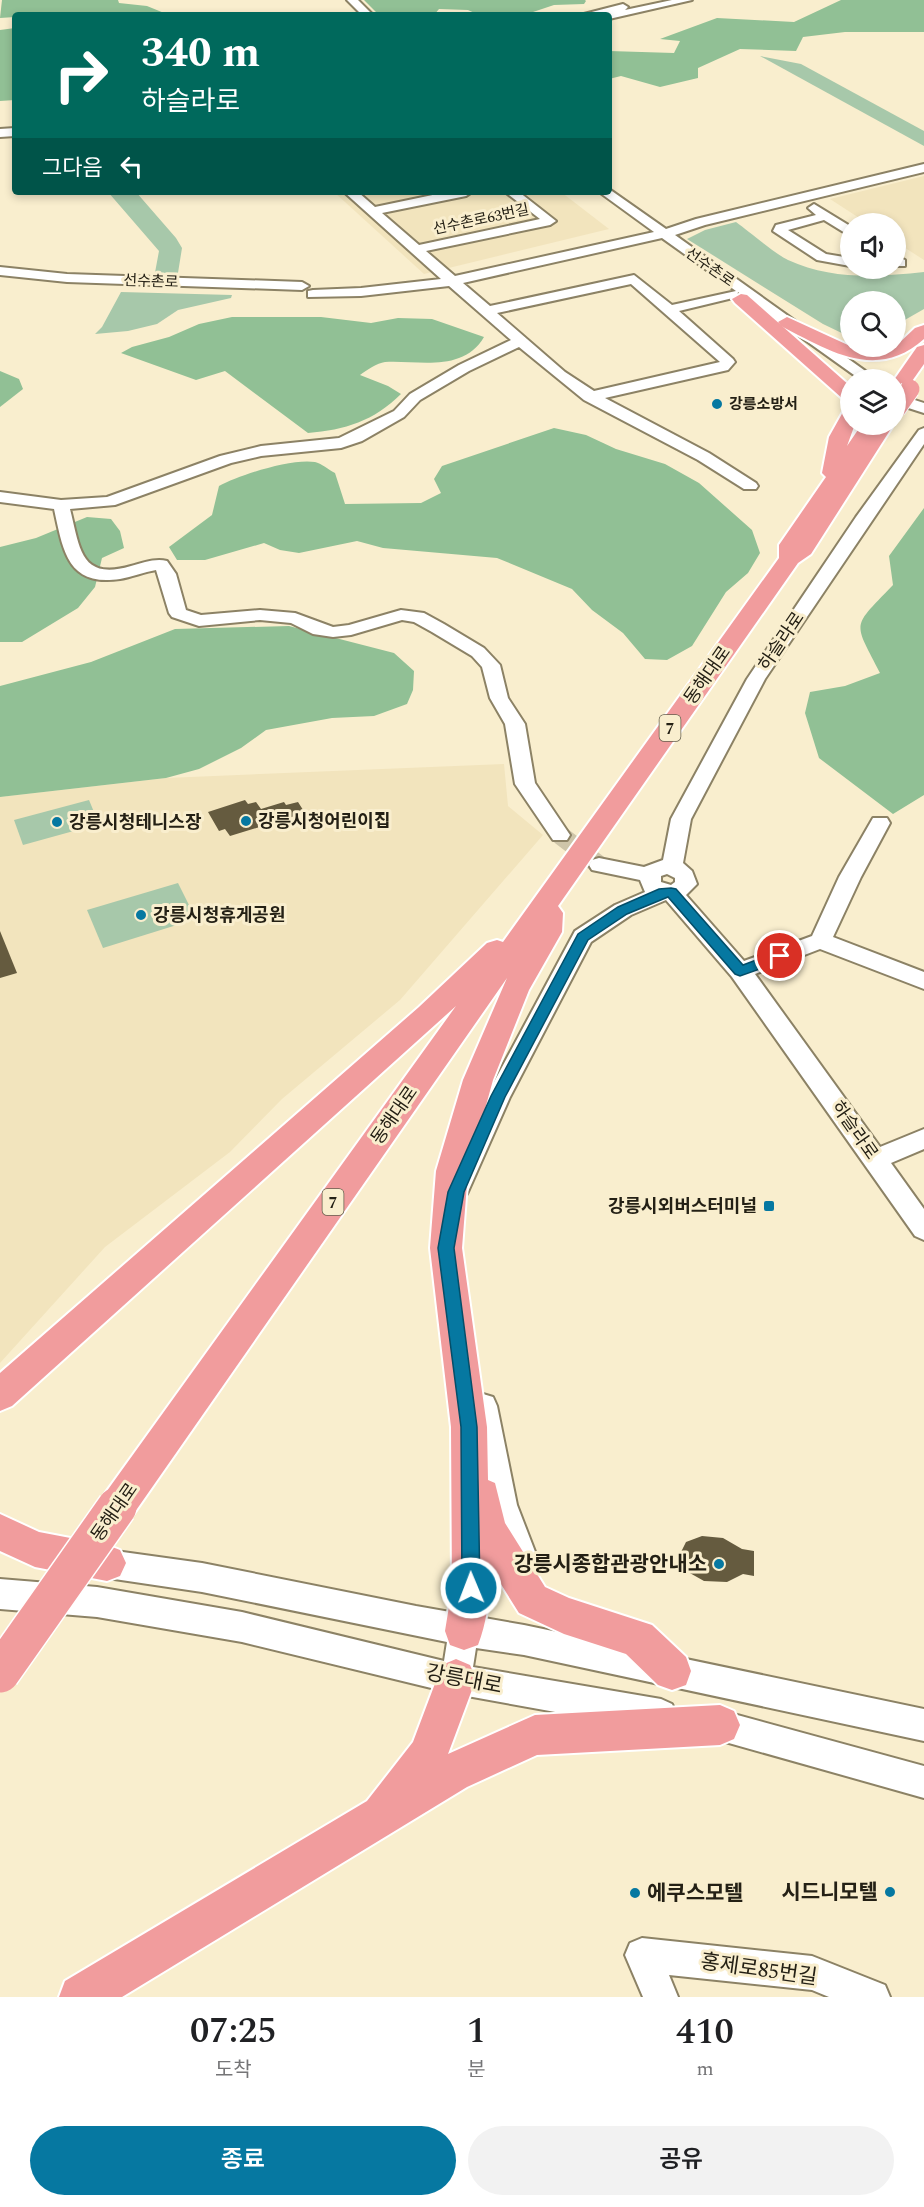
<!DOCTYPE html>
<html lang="ko">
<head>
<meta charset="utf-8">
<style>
  body { margin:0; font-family:Spectral,"Noto Sans KR",serif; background:#f2f2f2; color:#202124; height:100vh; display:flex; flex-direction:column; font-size:22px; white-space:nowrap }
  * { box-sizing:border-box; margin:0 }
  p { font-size:20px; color:#757577 }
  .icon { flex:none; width:33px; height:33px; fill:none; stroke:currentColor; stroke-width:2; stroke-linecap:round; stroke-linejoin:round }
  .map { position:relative; height:1997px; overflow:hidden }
  .side { display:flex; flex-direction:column; background:#fff; flex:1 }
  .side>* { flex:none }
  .guide { position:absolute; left:12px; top:12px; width:600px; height:183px; border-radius:6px; box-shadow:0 3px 9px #0003; background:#00695c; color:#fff; overflow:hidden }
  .tools { position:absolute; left:840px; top:213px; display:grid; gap:12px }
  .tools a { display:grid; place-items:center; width:66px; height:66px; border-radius:50%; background:#fff; box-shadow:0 3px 9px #0003; font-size:30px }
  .pin { position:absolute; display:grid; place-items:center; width:51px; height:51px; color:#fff; margin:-26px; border:3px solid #fff; border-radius:50%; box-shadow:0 2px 6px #0007 }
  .me { position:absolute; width:66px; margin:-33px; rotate:359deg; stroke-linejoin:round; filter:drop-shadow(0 0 4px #0008) }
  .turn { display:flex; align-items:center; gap:21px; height:126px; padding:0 30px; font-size:27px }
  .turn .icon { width:78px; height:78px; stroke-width:2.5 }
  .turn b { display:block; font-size:42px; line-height:51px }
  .then { display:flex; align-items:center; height:57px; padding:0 30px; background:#0003; gap:12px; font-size:22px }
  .eta { display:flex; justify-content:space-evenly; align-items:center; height:102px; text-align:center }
  .eta b { font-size:36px; font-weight:600; line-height:42px }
  .cta { display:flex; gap:12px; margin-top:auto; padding:12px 30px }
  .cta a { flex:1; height:69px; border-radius:36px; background:#0678a1; color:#fff; font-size:24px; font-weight:600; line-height:69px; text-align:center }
  .cta a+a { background:#f2f2f2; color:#202124 }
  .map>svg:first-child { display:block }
  .built { fill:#f2e4bd }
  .green { fill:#a7c8aa }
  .forest { fill:#91c095 }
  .building { fill:#655b3f }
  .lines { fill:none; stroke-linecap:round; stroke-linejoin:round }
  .minor-tunnel { stroke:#cec5a9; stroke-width:19; stroke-dasharray:19 10; stroke-linecap:butt }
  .minor-casing { stroke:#8c8265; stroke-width:4 }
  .major-casing { stroke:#fff; stroke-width:4 }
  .minor { fill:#fff; fill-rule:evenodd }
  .major { fill:#f19c9d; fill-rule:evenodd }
  .major-bridge-far1-casing { stroke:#fff; stroke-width:21; stroke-linecap:butt }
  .major-bridge-casing { stroke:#fff; stroke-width:42; stroke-linecap:butt }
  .major-bridge-far1 { stroke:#f19c9d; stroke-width:19 }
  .major-bridge { stroke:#f19c9d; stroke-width:39 }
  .route { fill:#0678a1; stroke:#044e69; stroke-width:1.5 }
  .poi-dot { fill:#0678a1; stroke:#f9eece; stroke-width:2 }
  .labels { text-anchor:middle; stroke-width:6; stroke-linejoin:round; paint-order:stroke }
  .far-street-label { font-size:15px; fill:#242015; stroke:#f9eece }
  .far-poi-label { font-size:15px; font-weight:bold; fill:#242015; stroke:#f9eece; text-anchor:start }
  .shield { fill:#f9eece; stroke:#645e4c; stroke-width:1.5 }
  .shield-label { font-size:16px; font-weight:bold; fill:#242015 }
  .street-label { font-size:18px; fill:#242015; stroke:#f9eece }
  .poi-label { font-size:18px; font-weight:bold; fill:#242015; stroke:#f9eece; text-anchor:start }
  .near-poi-label { font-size:21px; font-weight:bold; fill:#242015; stroke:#f9eece; text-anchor:end }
  .near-street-label { font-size:21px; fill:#242015; stroke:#f9eece }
</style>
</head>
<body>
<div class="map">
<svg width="924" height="1997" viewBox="0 0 924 1997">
  <rect width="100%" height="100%" fill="#f9eece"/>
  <g class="built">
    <polygon points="924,176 924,260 896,242 896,224 867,223 830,199"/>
    <polygon points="334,192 561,192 609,229 424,274"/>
    <polygon points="504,764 508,806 543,835 400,1000 282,1099 230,1152 105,1247 0,1363 0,797 166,778"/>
  </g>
  <g class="green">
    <polygon points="760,56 801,64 924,131 924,146"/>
    <polygon points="108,192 136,192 176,238 182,248 177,279 154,278 159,251"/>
    <path d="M736,222c14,10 39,32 52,38 43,20 90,17 136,12v37l-28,16v-23h-46v35l-27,-13 -136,-85 18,-9z"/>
    <polygon points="121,292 232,295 231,298 178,310 157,324 128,331 95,334 102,327"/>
    <polygon points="89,800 99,824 23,845 14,820"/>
    <polygon points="178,883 196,919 103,948 87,910"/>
  </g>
  <g class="forest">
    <polygon points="118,0 119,3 147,6 169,15 15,15 15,17 0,18 2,0"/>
    <polygon points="364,0 585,0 586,1 584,4 554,5 524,15 479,15 468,10 439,9 434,15 379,15"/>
    <polygon points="841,0 924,0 924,32 845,32 803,37 796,51 740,49 698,68 698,78 660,87 621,76 609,79 609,51 674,53 680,41 660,39 717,18 794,22"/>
    <polygon points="15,28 15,100 0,101 0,30"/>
    <path d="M232,317h89l50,6 27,-5 34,1 52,18c-21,36 -66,23 -99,25 -8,1 -18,8 -25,13l28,11 13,8c-27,27 -56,36 -93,39l-83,-62 -29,9 -75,-27 11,-6 37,-10 30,-13z"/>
    <polygon points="0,371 19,379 23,389 0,407"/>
    <path d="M554,428l32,7 30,14 49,15 34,19 53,47 8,23 -12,20 -22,19 -34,54 -25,14 -22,-1 -22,-26 -31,-23 -20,-21 -75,-31 -114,-10 -26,-7 -58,12 -19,-3 -16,-7 -59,17h-28l-8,-13 43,-32 7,-29c20,-11 73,-28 96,-24 6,1 14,8 20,11l10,31 76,-1 20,-10 -7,-14 8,-13z"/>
    <path d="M924,508v287l-31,19 -74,-56 -14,-45 5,-21 35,-6 35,-13c-27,-53 -29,-44 13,-88l-4,-29z"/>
    <polygon points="87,517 111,519 120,531 124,548 102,558 95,587 78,608 22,642 0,642 0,547 36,538"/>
    <polygon points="289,626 394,653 414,671 413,690 407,704 374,716 332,718 266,730 241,748 199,769 166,778 0,797 0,686 91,662 175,629"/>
  </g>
  <g class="building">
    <polygon points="245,800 248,804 256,802 261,809 284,802 286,805 298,802 305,813 230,836 225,829 219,831 208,812"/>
    <polygon points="0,931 17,973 0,978"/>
    <polygon points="702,1536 723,1538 742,1549 754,1551 754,1576 743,1574 727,1582 704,1581 688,1572 679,1556 686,1542"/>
  </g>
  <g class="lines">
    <polyline class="minor-tunnel" points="560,835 599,865"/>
    <g class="minor-casing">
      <g id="minor">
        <polygon points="347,0 358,0 373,15 362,15"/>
        <polygon points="672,0 692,0 609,19 609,15 605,14 580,15 623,4 628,7 625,10"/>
        <polygon points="15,128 15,136 0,137 0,129"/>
        <path d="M924,164v8l-219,53 -30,10 203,145h-17l-123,-88 -1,5 -58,14 54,48 2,3 -7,8 -123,28 104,55 47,30 2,3 -2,3h-12l-46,-29 -114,-60 -65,-53 -50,24 -49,29 -16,17 -42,24 -21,7 -80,8 -30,7 -116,42 -45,4c10,39 10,72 61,57 12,-3 24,-8 36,-5l9,13 10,36 15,5 59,-5 35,3 38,14 16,-2 52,-15 23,3 20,11 40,24 16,17 8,33 17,26 10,59 35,52 -3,5h-14l-38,-56 -10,-60 -15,-26 -8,-31 -10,-11 -40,-24 -18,-10 -12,-2 -51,15 -18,2 -20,-3 -22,-11 -31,-3 -61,6 -27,-9 -3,-4 -13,-43c-12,2 -24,7 -36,9 -53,8 -57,-29 -66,-70l-54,-7v-10l61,8 46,-3 113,-41 41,-10 78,-8 55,-27 16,-17 49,-29 52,-25 -62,-54 -88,10 -53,1v-6l5,-1 48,-2 80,-9 -97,-87h14l17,15 72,-15h25l-6,4 -84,17 37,32 121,-26 -35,-27h14l37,29 -6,4 -124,26 29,25 199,-44 -55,-40h10v-3l57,40 30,-10zM662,238l74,53 -64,14 -38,-30 -144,31 -27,-23zM631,284l89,78 -126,29 -29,-19 -68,-59z"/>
        <polygon points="814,204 850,226 850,236 824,220 788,230 826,254 850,258 850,266 817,260 773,231 776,225 816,215 808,208"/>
        <polygon points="896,256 905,260 905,266 896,266"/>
        <polygon points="0,267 67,274 302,282 309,286 302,290 67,282 0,275"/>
        <polygon points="896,394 924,403 924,413 896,404"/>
        <path d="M924,428v16l-159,235 -74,140 -8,44 9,8 5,13 -11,11 58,66 68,-25 27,-59 34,-59h14l3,5 -29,54 -28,60 91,35v17l-104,-40 -65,25 125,173 44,-18v20l-33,14 33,46v31l-9,-4 -183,-259 -66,-77 -35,15 -40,27 -81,155 -43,97 -9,3 -9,-3 -3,-7 40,-90 89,-166 40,-26 30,-13 -5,-12 -48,-10 -3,-5 3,-5 7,-2 45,9 19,-7 8,-41 76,-140 109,-162 63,-87zM667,874l8,4v4l-4,3 -10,-3v-6z"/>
        <path d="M483,1394l10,3 4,9 20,99 22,57 -5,10 -10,4 -10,-4c-25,-54 -36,-108 -45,-166l4,-9z"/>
        <polygon points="94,1548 202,1563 416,1606 524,1625 924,1709 924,1741 524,1655 476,1648 473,1667 661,1699 672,1704 677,1715 672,1726 661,1731 456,1694 242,1642 97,1617 0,1609 0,1579 97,1587 242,1612 444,1661 447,1642 202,1592 94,1576 84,1572 79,1562 84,1552"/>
        <polygon points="708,1707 924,1766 924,1798 697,1734 692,1723 697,1712"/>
        <polygon points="642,1938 812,1956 885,1985 890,1997 829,1997 812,1990 669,1975 678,1997 643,1997 625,1955 630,1943"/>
      </g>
    </g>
    <g class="major-casing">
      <g id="major">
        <polygon points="741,294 747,295 850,386 850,401 843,399 735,303 732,299"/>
        <path d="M787,317l63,29 23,4 23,-4 19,-18 9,-3v14c-48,43 -96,11 -143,-13l-3,-4z"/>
        <polygon points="924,345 924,364 903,394 896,396 894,380 917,347"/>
        <path d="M850,410v14h5l-8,22 15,-22h32l-83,130 -13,9 -240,343 5,7 -1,19 -33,58 -36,90 -25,91 -6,77 25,179 1,53 7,3 10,40 40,64 24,11 83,27 34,32 5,14 -5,14 -14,5 -14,-5 -32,-31 -62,-20 -45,-21 -30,-48c1,27 -1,55 -11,80l-14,5 -14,-5 -5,-14 7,-43 -1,-161 -21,-179 6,-77 27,-91 44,-102 -377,541 -13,5 -13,-5 -5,-12 5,-12 352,-489 -444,400 -12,5v-38l419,-366 68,-64 10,-3 6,2 276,-384v-13l47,-68 -4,-4 7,-36 14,-25z"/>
        <polygon points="0,1514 39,1532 107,1545 120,1550 126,1563 120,1576 107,1581 35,1567 0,1551"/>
        <polygon points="456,1659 470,1665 476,1679 448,1754 535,1715 720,1705 734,1711 740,1725 734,1739 720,1745 537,1755 467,1787 122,1997 59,1997 65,1981 367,1801 413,1742 442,1665"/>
      </g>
    </g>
    <use href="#minor" class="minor"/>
    <use href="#major" class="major"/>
    <g class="major-bridge-far1-casing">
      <polyline id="major-bridge-far1" points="896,409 910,389"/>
    </g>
    <g class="major-bridge-casing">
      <polyline id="major-bridge" points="0,1673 117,1507"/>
    </g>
    <use href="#major-bridge-far1" class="major-bridge-far1"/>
    <use href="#major-bridge" class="major-bridge"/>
  </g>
  <polygon class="route" points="671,888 676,889 743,965 780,951 787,956 785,960 740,976 735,974 668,897 627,914 588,940 505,1097 464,1192 454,1248 477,1427 480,1588 477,1594 471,1596 465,1594 462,1588 461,1427 438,1248 448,1192 491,1096 578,934 618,907 659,889"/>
  <g class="poi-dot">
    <circle cx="717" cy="404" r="6"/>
    <circle cx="246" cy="821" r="6"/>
    <circle cx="57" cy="822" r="6"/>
    <circle cx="141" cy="915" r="6"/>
    <rect x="763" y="1200" width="12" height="12" rx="3"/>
    <circle cx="719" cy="1564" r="6"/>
    <circle cx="890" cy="1892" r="6"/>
    <circle cx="635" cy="1893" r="6"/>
  </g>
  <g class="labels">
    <g class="far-street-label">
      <text transform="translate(481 219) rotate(-12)" y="5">선수촌로63번길</text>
      <text transform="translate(710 267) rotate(35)" y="5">선수촌로</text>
      <text transform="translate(151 281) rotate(2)" y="5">선수촌로</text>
    </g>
    <g class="far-poi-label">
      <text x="729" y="409">강릉소방서</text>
    </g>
    <g class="shield">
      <rect x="659.5" y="715" width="21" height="26" rx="4.5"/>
      <rect x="322.5" y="1189" width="21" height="26" rx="4.5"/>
    </g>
    <g class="shield-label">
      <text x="670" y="734">7</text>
      <text x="333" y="1208">7</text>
    </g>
    <g class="street-label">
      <text transform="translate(781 641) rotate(-56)" y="6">하슬라로</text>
      <text transform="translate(707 675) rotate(-55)" y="6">동해대로</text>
      <text transform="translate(394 1115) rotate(-55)" y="6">동해대로</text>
      <text transform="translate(855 1130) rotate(55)" y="6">하슬라로</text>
      <text transform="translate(114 1512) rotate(-55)" y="6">동해대로</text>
    </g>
    <g class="poi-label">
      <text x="258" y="827">강릉시청어린이집</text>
      <text x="69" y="828">강릉시청테니스장</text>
      <text x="153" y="921">강릉시청휴게공원</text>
      <text x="757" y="1212" text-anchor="end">강릉시외버스터미널</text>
    </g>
    <g class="near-poi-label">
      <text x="707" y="1571">강릉시종합관광안내소</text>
      <text x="878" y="1899">시드니모텔</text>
      <text x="647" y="1900" text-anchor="start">에쿠스모텔</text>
    </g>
    <g class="near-street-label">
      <text transform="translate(464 1679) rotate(11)" y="7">강릉대로</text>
      <text transform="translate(759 1969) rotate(8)" y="7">홍제로85번길</text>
    </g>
  </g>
</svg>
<div class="tools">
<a><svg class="icon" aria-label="sound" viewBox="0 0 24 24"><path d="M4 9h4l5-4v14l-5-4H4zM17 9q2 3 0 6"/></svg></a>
<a><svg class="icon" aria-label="search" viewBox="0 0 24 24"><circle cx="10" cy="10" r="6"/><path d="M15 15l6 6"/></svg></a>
<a><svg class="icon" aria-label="layers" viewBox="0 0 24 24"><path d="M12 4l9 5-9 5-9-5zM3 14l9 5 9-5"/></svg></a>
</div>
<div class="pin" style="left:780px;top:956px;background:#d93025"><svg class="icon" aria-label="arrive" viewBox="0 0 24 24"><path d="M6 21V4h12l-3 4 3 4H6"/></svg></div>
<svg class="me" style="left:471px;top:1588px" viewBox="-20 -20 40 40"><circle r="17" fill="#0678a1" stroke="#fff" stroke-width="3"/><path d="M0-11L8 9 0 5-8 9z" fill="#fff"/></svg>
<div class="guide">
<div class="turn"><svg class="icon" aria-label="right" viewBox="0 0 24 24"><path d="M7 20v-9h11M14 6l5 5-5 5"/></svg><div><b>340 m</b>하슬라로</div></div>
<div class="then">그다음<svg class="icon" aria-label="left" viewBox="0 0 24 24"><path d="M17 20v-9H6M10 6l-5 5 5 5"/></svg></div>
</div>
</div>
<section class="side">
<div class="eta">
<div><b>07:25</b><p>도착</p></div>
<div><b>1</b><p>분</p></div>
<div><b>410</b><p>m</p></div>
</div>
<div class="cta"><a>종료</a><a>공유</a></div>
</section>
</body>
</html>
